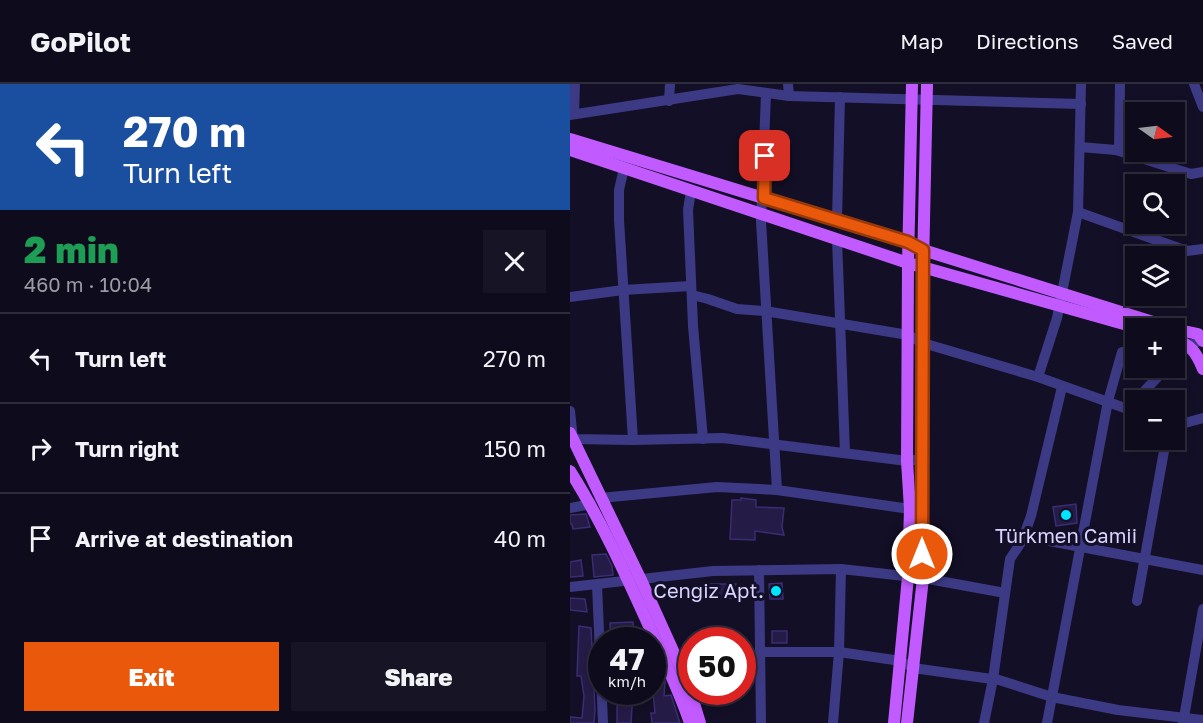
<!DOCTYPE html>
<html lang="en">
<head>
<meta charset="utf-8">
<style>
  body { margin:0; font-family:"Golos Text",sans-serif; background:#171425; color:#f1f3f6; height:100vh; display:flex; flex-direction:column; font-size:22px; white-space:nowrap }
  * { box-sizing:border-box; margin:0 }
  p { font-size:20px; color:#9b9ba3 }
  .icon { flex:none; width:33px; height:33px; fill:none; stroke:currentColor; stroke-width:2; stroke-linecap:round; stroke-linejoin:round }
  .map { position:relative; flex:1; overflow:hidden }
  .panel { display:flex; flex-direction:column; background:#0e0b1c; width:570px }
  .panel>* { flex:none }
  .top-card { background:#1a4fa0; color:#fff; overflow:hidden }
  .needle { width:39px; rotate:104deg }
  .controls { position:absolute; left:555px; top:18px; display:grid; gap:12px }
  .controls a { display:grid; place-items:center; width:60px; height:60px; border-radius:0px; background:#0e0b1c; box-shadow:0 3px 9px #0003,0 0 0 2px #2e2b3b; font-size:30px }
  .speed { position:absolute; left:18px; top:543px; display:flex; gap:12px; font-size:30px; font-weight:700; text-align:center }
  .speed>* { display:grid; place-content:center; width:78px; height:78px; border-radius:50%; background:#0e0b1c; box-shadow:0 3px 9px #0003,0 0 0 2px #2e2b3b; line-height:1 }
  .speed small { font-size:15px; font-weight:400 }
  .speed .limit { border:9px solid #d22; background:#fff; color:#111 }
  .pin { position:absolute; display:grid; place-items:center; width:51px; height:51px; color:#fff; margin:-26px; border-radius:12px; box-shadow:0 3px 9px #0006 }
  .me { position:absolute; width:66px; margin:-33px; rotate:0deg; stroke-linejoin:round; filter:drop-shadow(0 0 4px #0008) }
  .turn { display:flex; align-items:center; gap:21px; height:126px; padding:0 24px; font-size:27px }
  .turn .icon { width:78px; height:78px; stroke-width:2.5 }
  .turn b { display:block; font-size:42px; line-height:51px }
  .round { display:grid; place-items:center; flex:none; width:63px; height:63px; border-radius:0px; background:#171425 }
  .summary { display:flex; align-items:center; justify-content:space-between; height:102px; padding:0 24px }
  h1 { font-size:36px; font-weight:800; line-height:45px; color:#1e9e55 }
  .cta { display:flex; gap:12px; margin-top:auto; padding:12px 24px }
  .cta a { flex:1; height:69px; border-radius:0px; background:#ea580c; color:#fff; font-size:24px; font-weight:800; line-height:69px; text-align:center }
  .cta a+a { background:#171425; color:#f1f3f6 }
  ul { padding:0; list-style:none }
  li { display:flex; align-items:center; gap:18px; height:90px; padding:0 24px; border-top:2px solid #2e2b3b }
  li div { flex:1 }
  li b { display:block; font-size:22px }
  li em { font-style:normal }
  header { display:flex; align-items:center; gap:36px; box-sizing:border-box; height:84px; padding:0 30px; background:#0e0b1c; border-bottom:2px solid #2e2b3b }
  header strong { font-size:28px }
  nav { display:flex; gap:33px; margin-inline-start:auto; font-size:21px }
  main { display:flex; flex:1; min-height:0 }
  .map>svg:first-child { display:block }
  .building { fill:#241b47; stroke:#3b2d73; stroke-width:1.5 }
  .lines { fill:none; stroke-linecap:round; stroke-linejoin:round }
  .minor { stroke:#3d3a85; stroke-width:10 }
  .major { stroke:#c25bff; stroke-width:12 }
  .route-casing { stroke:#983908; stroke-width:15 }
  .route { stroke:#ea580c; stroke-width:10 }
  .poi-dot { fill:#00e5ff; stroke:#130f26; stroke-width:2 }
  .labels { text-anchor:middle; stroke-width:6; stroke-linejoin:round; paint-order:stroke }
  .poi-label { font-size:20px; fill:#d9d4ff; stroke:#130f26 }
</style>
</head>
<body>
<header>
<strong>GoPilot</strong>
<nav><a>Map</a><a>Directions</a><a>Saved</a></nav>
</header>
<main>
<section class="panel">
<div class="top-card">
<div class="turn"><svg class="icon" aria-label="left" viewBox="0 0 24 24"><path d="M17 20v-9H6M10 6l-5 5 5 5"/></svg><div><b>270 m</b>Turn left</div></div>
</div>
<div class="summary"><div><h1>2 min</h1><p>460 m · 10:04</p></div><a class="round"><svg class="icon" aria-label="close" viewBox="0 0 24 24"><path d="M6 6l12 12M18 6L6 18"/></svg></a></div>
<ul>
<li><svg class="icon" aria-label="left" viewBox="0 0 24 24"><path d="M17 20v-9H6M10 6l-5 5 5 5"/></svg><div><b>Turn left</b></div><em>270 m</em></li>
<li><svg class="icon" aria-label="right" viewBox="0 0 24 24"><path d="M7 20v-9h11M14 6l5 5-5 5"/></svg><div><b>Turn right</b></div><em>150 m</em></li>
<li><svg class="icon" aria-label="arrive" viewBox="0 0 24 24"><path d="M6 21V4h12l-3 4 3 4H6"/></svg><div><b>Arrive at destination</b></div><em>40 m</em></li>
</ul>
<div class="cta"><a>Exit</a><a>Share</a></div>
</section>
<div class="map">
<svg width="633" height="639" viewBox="0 0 633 639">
  <rect width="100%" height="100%" fill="#130f26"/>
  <g class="building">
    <polygon points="171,414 186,416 186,423 214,424 212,443 214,451 185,447 185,456 160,455 162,416 171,416"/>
    <polygon points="506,420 507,439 486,442 483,423"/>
    <polygon points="16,430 20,443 3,445 2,440 0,440 0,431"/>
    <polygon points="36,470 42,482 43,491 24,493 22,471"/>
    <polygon points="11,476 13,492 0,493 0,478"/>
    <polygon points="212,499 213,515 200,515 199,500"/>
    <polygon points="140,500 166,500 166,514 140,515"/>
    <polygon points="0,514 15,515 17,528 0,526"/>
    <polygon points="63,538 64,556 41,556 40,539"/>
    <polygon points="9,542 21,544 25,626 24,639 0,639 0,633 12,634 14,612 11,592 7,592"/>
    <rect x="202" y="547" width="15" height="12"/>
    <polygon points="82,597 95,597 94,612 101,611 110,639 82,639 81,629 85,629"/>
    <polygon points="50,608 63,608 61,639 47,639 47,614"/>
  </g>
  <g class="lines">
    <g class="minor">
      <polyline points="218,0 219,12"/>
      <polyline points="624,0 633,23"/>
      <polyline points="196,10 191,137 207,406"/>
      <polyline points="99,17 100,0"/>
      <polyline points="4,30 5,0"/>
      <polyline points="0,31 168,5 219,12 511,20"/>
      <polyline points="510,63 546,66 621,90 633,88"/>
      <polyline points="549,66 550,0"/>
      <polyline points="54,84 49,106 49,136 63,356"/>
      <polyline points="121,107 118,126 123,242 133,355"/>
      <polyline points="508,128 617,167 633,165"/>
      <polyline points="267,136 270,13"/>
      <polyline points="267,155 275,369"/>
      <polyline points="122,211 138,215 167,225 195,227 338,251 353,259 468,293 566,328"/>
      <polyline points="0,213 53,206 121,202"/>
      <polyline points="604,274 618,261 633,256"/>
      <polyline points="468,293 487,234 508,128 511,0"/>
      <polyline points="566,316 596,284"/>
      <polyline points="0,327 3,355 63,356 153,354 337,377 352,375"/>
      <polyline points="604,342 633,334"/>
      <polyline points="30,414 147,403 207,406 340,425"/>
      <polyline points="0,424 21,420"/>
      <polyline points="453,452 633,486"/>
      <polyline points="189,486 191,639"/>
      <polyline points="27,501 33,639"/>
      <polyline points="0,503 143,487 271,485 353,494 435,509"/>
      <polyline points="567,517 596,356"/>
      <polyline points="191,568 269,568 331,577 343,584 429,596 482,613 548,626 633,636"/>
      <polyline points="263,639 269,568 271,485"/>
      <polyline points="414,639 423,595 440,475 452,457 461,432 492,303"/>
      <polyline points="477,639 538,317 552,268"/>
      <polyline points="613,639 633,525"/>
    </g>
    <g class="major">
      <polyline points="0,55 338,158 353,166 602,244"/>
      <polyline points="0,66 338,179 568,244"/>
      <polyline points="604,245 628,250 633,257"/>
      <path d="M604,255c17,5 23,15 29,30"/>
      <polyline points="0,349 71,496 118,600 130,639"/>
      <path d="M0,387c31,49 55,102 79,155 14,32 30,64 41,97"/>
      <polyline points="324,639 338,493 340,425 337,377 338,179 342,0"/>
      <polyline points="337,639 353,494 353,182 357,0"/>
    </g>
  </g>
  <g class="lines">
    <g class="route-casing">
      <polyline id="route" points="195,72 194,114 338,158 353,166 352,470"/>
    </g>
    <use href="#route" class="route"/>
  </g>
  <g class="poi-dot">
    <circle cx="496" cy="431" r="6"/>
    <circle cx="206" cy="507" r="6"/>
  </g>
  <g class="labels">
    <g class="poi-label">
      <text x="496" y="459">Türkmen Camii</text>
      <text x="194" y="514" text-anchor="end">Cengiz Apt.</text>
    </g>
  </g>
</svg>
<div class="controls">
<a><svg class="needle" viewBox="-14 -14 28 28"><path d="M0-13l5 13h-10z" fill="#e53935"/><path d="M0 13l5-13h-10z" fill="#9b9ba3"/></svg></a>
<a><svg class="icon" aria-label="search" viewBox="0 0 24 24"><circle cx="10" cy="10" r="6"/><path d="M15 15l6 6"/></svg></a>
<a><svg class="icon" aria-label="layers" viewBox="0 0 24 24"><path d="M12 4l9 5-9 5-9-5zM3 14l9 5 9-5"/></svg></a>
<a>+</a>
<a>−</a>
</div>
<div class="speed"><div>47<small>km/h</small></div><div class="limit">50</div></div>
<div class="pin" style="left:195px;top:72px;background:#d93025"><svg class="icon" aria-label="arrive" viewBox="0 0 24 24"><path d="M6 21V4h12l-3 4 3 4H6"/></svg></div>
<svg class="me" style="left:352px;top:470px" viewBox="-20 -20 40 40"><circle r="17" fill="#ea580c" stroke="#fff" stroke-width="3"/><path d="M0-11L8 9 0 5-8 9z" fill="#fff"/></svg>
</div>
</main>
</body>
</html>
